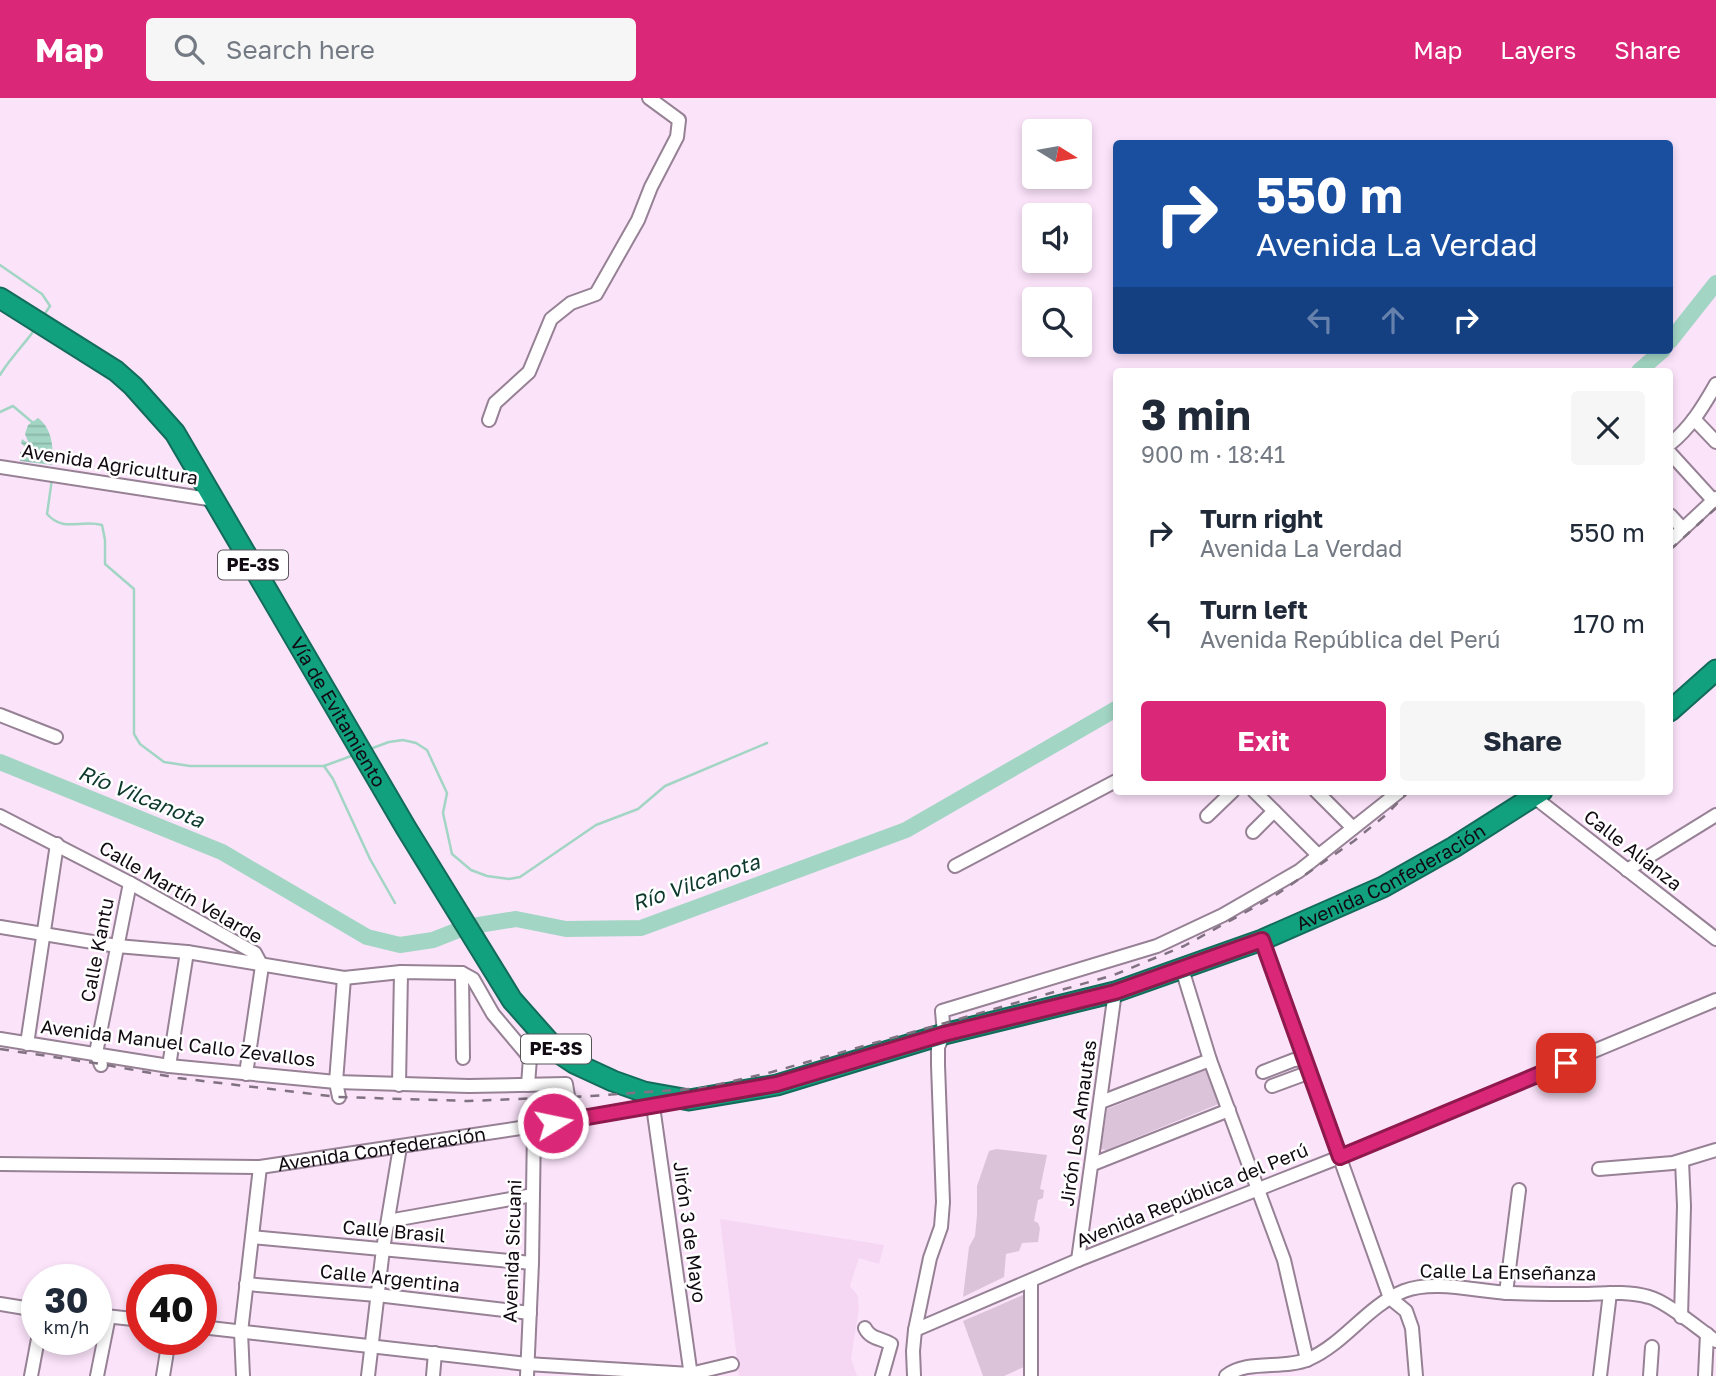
<!DOCTYPE html>
<html lang="en">
<head>
<meta charset="utf-8">
<style>
  body { margin:0; font-family:"Golos Text",sans-serif; background:#f6f6f7; color:#1f2937; height:100vh; display:flex; flex-direction:column; font-size:26px; white-space:nowrap }
  * { box-sizing:border-box; margin:0 }
  p { font-size:23px; color:#747a83 }
  .icon { flex:none; width:38px; height:38px; fill:none; stroke:currentColor; stroke-width:2; stroke-linecap:round; stroke-linejoin:round }
  .map { position:relative; flex:1; overflow:hidden }
  .panel { position:absolute; left:1113px; top:270px; width:560px; height:427px; display:flex; flex-direction:column; background:#fff; border-radius:7px; box-shadow:0 4px 10px #0003 }
  .panel>* { flex:none }
  .hud { position:absolute; left:1113px; top:42px; width:560px; height:214px; border-radius:7px; box-shadow:0 4px 10px #0003; background:#1a4fa0; color:#fff; overflow:hidden }
  .needle { width:46px; rotate:101deg }
  .fabs { position:absolute; left:1022px; top:21px; display:grid; gap:14px }
  .fabs a { display:grid; place-items:center; width:70px; height:70px; border-radius:7px; background:#fff; box-shadow:0 4px 10px #0003; font-size:35px }
  .speed { position:absolute; left:21px; top:1166px; display:flex; gap:14px; font-size:35px; font-weight:700; text-align:center }
  .speed>* { display:grid; place-content:center; width:91px; height:91px; border-radius:50%; background:#fff; box-shadow:0 4px 10px #0003; line-height:1 }
  .speed small { font-size:18px; font-weight:400 }
  .speed .limit { border:10px solid #d22; background:#fff; color:#111 }
  .pin { position:absolute; display:grid; place-items:center; width:60px; height:60px; color:#fff; margin:-30px; border-radius:14px; box-shadow:0 4px 10px #0006 }
  .me { position:absolute; width:77px; margin:-38px; rotate:80deg; stroke-linejoin:round; filter:drop-shadow(0 0 5px #0008) }
  .turn { display:flex; align-items:center; gap:24px; height:147px; padding:0 28px; font-size:32px }
  .turn .icon { width:91px; height:91px; stroke-width:2.5 }
  .turn b { display:block; font-size:49px; line-height:60px }
  .lanes { display:flex; align-items:center; height:66px; padding:0 28px; background:#0003; justify-content:center; gap:35px; direction:ltr }
  .lanes .off { opacity:.35 }
  .round { display:grid; place-items:center; flex:none; width:74px; height:74px; border-radius:7px; background:#f6f6f7 }
  .overview { display:flex; align-items:center; justify-content:space-between; height:119px; padding:0 28px }
  h1 { font-size:42px; font-weight:700; line-height:52px }
  .primary-button { display:flex; gap:14px; margin-top:auto; padding:14px 28px }
  .primary-button a { flex:1; height:80px; border-radius:7px; background:#db2777; color:#fff; font-size:28px; font-weight:700; line-height:80px; text-align:center }
  .primary-button a+a { background:#f6f6f7; color:#1f2937 }
  ul { padding:0; list-style:none }
  li { display:flex; align-items:center; gap:21px; height:91px; padding:0 28px }
  li div { flex:1 }
  li b { display:block; font-size:26px }
  li em { font-style:normal }
  header { display:flex; align-items:center; gap:42px; box-sizing:border-box; height:98px; padding:0 35px; background:#db2777; color:#fff }
  header strong { font-size:33px }
  nav { display:flex; gap:38px; margin-inline-start:auto; font-size:24px }
  .search { width:490px; height:63px; background:#f6f6f7; display:flex; align-items:center; gap:18px; box-sizing:border-box; padding:0 24px; border-radius:7px; color:#747a83; font-size:26px }
  .map>svg:first-child { display:block }
  .built { fill:#f5d7f4 }
  .green { fill:#dbc4da }
  .water { fill:url(#water-rules) }
  .lines { fill:none; stroke-linecap:round; stroke-linejoin:round }
  .stream { stroke:#a2d5c3; stroke-width:2.5 }
  .river { stroke:#a2d5c3; stroke-width:16 }
  .minor-casing { stroke:#968195; stroke-width:16 }
  .highway-casing { stroke:#126c59; stroke-width:23 }
  .minor { stroke:#fff; stroke-width:12 }
  .highway { stroke:#12a17f; stroke-width:19 }
  .rail { stroke:#817281; stroke-width:2.5; stroke-dasharray:9 9; stroke-linecap:butt }
  .route-casing { stroke:#8e194d; stroke-width:18 }
  .route { stroke:#db2777; stroke-width:12 }
  .labels { text-anchor:middle; stroke-width:5; stroke-linejoin:round; paint-order:stroke }
  .shield { fill:#fff; stroke:#595459; stroke-width:2 }
  .shield-label { font-size:18px; font-weight:bold; fill:#120a12 }
  .street-label { font-size:19px; fill:#120a12; stroke:#fff }
  .water-label { font-size:21px; font-style:italic; fill:#0d3a2d; stroke:#fff }
</style>
</head>
<body>
<header>
<strong>Map</strong>
<div class="search"><svg class="icon" aria-label="search" viewBox="0 0 24 24"><circle cx="10" cy="10" r="6"/><path d="M15 15l6 6"/></svg>Search here</div>
<nav><a>Map</a><a>Layers</a><a>Share</a></nav>
</header>
<div class="map">
<svg width="1716" height="1278" viewBox="0 0 1716 1278">
  <defs>
    <pattern id="water-rules" width="6" height="5" patternUnits="userSpaceOnUse" patternTransform="scale(1.75)"><rect width="6" height="5" fill="#a2d5c3"/><path d="M0 2.5h6" fill="none" stroke="#8ab6a6"/></pattern>
  </defs>
  <rect width="100%" height="100%" fill="#fbe3fa"/>
  <polygon class="built" points="720,1121 884,1147 879,1166 859,1160 852,1181 850,1188 858,1198 859,1210 851,1260 857,1278 739,1278"/>
  <g class="green">
    <polygon points="1209,971 1221,1005 1106,1052 1101,1051 1107,1011"/>
    <polygon points="996,1051 1047,1057 1040,1091 1044,1092 1043,1100 1038,1102 1034,1123 1038,1125 1040,1130 1038,1144 1022,1145 1019,1153 1006,1156 1004,1179 963,1199 969,1149 975,1138 977,1117 977,1088 989,1053"/>
    <polygon points="1023,1197 1024,1269 1004,1278 983,1278 963,1223"/>
  </g>
  <path class="water" d="M38,320c14,10 16,30 14,47l-32,-4v-9l9,-1 -8,-8 1,-4 7,5 -4,-10 3,-9z"/>
  <g class="lines">
    <g class="stream">
      <polyline points="0,167 42,196 50,208 44,217"/>
      <path d="M0,277c10,-17 24,-30 35,-46"/>
      <polyline points="0,314 13,308 32,324"/>
      <path d="M52,381l-5,35c17,19 33,5 55,11l3,15v24l29,25v145l6,10 24,18 26,4h134l30,-11"/>
      <polyline points="370,651 389,644 403,642 416,645 427,652 447,695 443,715 452,756 471,772 487,778 509,781 520,779 596,727 638,711 665,688 767,645"/>
      <polyline points="324,668 333,681 370,761 395,805"/>
    </g>
    <g class="river">
      <polyline points="1670,243 1716,185"/>
      <polyline points="1639,273 1663,252"/>
      <polyline points="0,664 222,754 367,839 400,847 433,842 466,829 516,821 566,831 641,830 906,732 1116,611"/>
    </g>
    <g class="minor-casing">
      <g id="minor">
        <polyline points="1694,321 1716,344"/>
        <polyline points="489,322 495,305 529,274 551,221 571,205 596,196 638,122 651,89 677,39 679,22 649,0"/>
        <path d="M1670,346c20,-16 33,-37 46,-60"/>
        <polyline points="1670,355 1713,402"/>
        <polyline points="0,369 215,402"/>
        <polyline points="1670,417 1683,431"/>
        <polyline points="1670,443 1716,400"/>
        <polyline points="0,617 56,639"/>
        <polyline points="1254,693 1318,757"/>
        <polyline points="1316,693 1353,730"/>
        <polyline points="1529,695 1716,841"/>
        <polyline points="0,718 130,785 255,855 262,868"/>
        <polyline points="1207,718 1233,693"/>
        <polyline points="1253,734 1274,713"/>
        <polyline points="955,768 1116,683"/>
        <polyline points="1627,772 1716,717"/>
        <polyline points="0,829 117,848 187,854 344,880 401,874 462,875 473,881 493,916 530,960 528,987"/>
        <polyline points="1262,842 1390,1200 1406,1213 1412,1230 1416,1278"/>
        <polyline points="1182,871 1210,962 1284,1162 1307,1262"/>
        <polyline points="462,875 463,960"/>
        <polyline points="0,941 169,968 336,984 469,988 566,986 572,1022"/>
        <polyline points="27,946 57,746"/>
        <polyline points="101,967 96,955 130,785"/>
        <polyline points="169,968 187,854"/>
        <polyline points="1263,974 1294,962 1305,961"/>
        <polyline points="246,976 262,868"/>
        <polyline points="399,987 401,874"/>
        <polyline points="1272,988 1310,974"/>
        <polyline points="339,999 336,984 344,880"/>
        <polyline points="652,1001 691,1278"/>
        <polyline points="1101,1004 1210,962"/>
        <path id="s1" d="M0,1066l260,3 274,-41 140,-24"/>
        <polyline points="1093,1066 1229,1012"/>
        <polyline points="1599,1071 1673,1065 1716,1052"/>
        <polyline points="388,1123 533,1097"/>
        <polyline points="252,1139 532,1165"/>
        <polyline points="1078,1162 1115,894"/>
        <polyline points="1031,1184 1031,1278"/>
        <polyline points="246,1186 377,1197 530,1215"/>
        <polyline points="1506,1195 1519,1092"/>
        <polyline points="0,1206 37,1212"/>
        <polyline points="96,1217 142,1222"/>
        <polyline points="1681,1219 1684,1108 1682,1063"/>
        <polyline points="201,1229 527,1266 690,1276 732,1266"/>
        <path d="M865,1230c5,11 16,10 26,16l-9,32"/>
        <polyline points="915,1232 1078,1162 1340,1059 1716,902"/>
        <polyline points="31,1278 38,1241"/>
        <polyline points="97,1278 109,1218"/>
        <polyline points="163,1278 169,1241"/>
        <polyline points="243,1278 241,1234 260,1069"/>
        <polyline points="368,1278 383,1151 400,1049"/>
        <polyline points="433,1278 435,1255"/>
        <polyline points="527,1278 532,1165 534,1028"/>
        <polyline points="914,1278 913,1253 915,1232 930,1160 941,1129 943,1104 938,967 938,949 944,936 942,913 1157,848 1223,817 1299,773 1400,693"/>
        <path d="M1226,1278c21,-17 58,-6 83,-17 36,-16 58,-53 95,-68 31,-12 75,1 106,2 25,1 51,1 75,1 22,-1 44,-3 64,3 17,4 51,33 67,44"/>
        <polyline points="1600,1278 1610,1195"/>
        <polyline points="1650,1278 1652,1249"/>
        <polyline points="1705,1278 1707,1236"/>
      </g>
    </g>
    <g class="highway-casing">
      <g id="highway">
        <path id="s2" d="M0,200l116,73 17,15 42,47 231,395 106,172 47,53 15,10 39,18 31,11 45,8 88,-15 167,-51 171,-42 147,-52 121,-53 71,-40 88,-56"/>
        <polyline points="1670,613 1716,572"/>
      </g>
    </g>
    <use href="#minor" class="minor"/>
    <use href="#highway" class="highway"/>
    <g class="rail">
      <polyline points="1670,452 1716,410"/>
      <polyline points="0,951 101,966 178,980 338,999 468,1003 591,998 703,990 772,974 1114,877 1184,848 1273,799 1354,743 1387,716 1409,693"/>
    </g>
  </g>
  <g class="lines">
    <g class="route-casing">
      <polyline id="route" points="553,1025 777,986 944,936 1115,894 1262,842 1340,1059 1566,965"/>
    </g>
    <use href="#route" class="route"/>
  </g>
  <g class="labels">
    <g class="shield">
      <rect x="218" y="452.5" width="70" height="29" rx="5"/>
      <rect x="521" y="936.5" width="70" height="29" rx="5"/>
    </g>
    <g class="shield-label">
      <text x="253" y="473">PE-3S</text>
      <text x="556" y="957">PE-3S</text>
    </g>
    <g class="street-label">
      <text transform="translate(110 366) rotate(9)" y="7">Avenida Agricultura</text>
      <text dy="7" stroke="none"><textPath href="#s2" startOffset="546">Vía de Evitamiento</textPath></text>
      <text transform="translate(1633 752) rotate(38)" y="7">Calle Alianza</text>
      <text dy="7" stroke="none"><textPath href="#s2" startOffset="1832">Avenida Confederación</textPath></text>
      <text transform="translate(181 794) rotate(30)" y="7">Calle Martín Velarde</text>
      <text transform="translate(97 852) rotate(-79)" y="7">Calle Kantu</text>
      <text transform="translate(178 945) rotate(7)" y="7">Avenida Manuel Callo Zevallos</text>
      <text transform="translate(1078 1025) rotate(-82)" y="7">Jirón Los Amautas</text>
      <text dy="7" stroke="none"><textPath href="#s1" startOffset="383">Avenida Confederación</textPath></text>
      <text transform="translate(1192 1097) rotate(-22)" y="7">Avenida República del Perú</text>
      <text transform="translate(394 1133) rotate(5)" y="7">Calle Brasil</text>
      <text transform="translate(690 1134) rotate(82)" y="7">Jirón 3 de Mayo</text>
      <text transform="translate(512 1153) rotate(-88)" y="7">Avenida Sicuani</text>
      <text transform="translate(1508 1174) rotate(1)" y="7">Calle La Enseñanza</text>
      <text transform="translate(390 1180) rotate(6)" y="7">Calle Argentina</text>
    </g>
    <g class="water-label">
      <text transform="translate(141 699) rotate(22)" y="7">Río Vilcanota</text>
      <text transform="translate(696 785) rotate(-19)" y="7">Río Vilcanota</text>
    </g>
  </g>
</svg>
<div class="fabs">
<a><svg class="needle" viewBox="-14 -14 28 28"><path d="M0-13l5 13h-10z" fill="#e53935"/><path d="M0 13l5-13h-10z" fill="#747a83"/></svg></a>
<a><svg class="icon" aria-label="sound" viewBox="0 0 24 24"><path d="M4 9h4l5-4v14l-5-4H4zM17 9q2 3 0 6"/></svg></a>
<a><svg class="icon" aria-label="search" viewBox="0 0 24 24"><circle cx="10" cy="10" r="6"/><path d="M15 15l6 6"/></svg></a>
</div>
<div class="speed"><div>30<small>km/h</small></div><div class="limit">40</div></div>
<div class="pin" style="left:1566px;top:965px;background:#d93025"><svg class="icon" aria-label="arrive" viewBox="0 0 24 24"><path d="M6 21V4h12l-3 4 3 4H6"/></svg></div>
<svg class="me" style="left:553px;top:1025px" viewBox="-20 -20 40 40"><circle r="17" fill="#db2777" stroke="#fff" stroke-width="3"/><path d="M0-11L8 9 0 5-8 9z" fill="#fff"/></svg>
<div class="hud">
<div class="turn"><svg class="icon" aria-label="right" viewBox="0 0 24 24"><path d="M7 20v-9h11M14 6l5 5-5 5"/></svg><div><b>550 m</b>Avenida La Verdad</div></div>
<div class="lanes"><svg class="icon off" aria-label="left" viewBox="0 0 24 24"><path d="M17 20v-9H6M10 6l-5 5 5 5"/></svg><svg class="icon off" aria-label="ahead" viewBox="0 0 24 24"><path d="M12 20V5M6 11l6-6 6 6"/></svg><svg class="icon" aria-label="right" viewBox="0 0 24 24"><path d="M7 20v-9h11M14 6l5 5-5 5"/></svg></div>
</div>
<section class="panel">
<div class="overview"><div><h1>3 min</h1><p>900 m · 18:41</p></div><a class="round"><svg class="icon" aria-label="close" viewBox="0 0 24 24"><path d="M6 6l12 12M18 6L6 18"/></svg></a></div>
<ul>
<li><svg class="icon" aria-label="right" viewBox="0 0 24 24"><path d="M7 20v-9h11M14 6l5 5-5 5"/></svg><div><b>Turn right</b><p>Avenida La Verdad</p></div><em>550 m</em></li>
<li><svg class="icon" aria-label="left" viewBox="0 0 24 24"><path d="M17 20v-9H6M10 6l-5 5 5 5"/></svg><div><b>Turn left</b><p>Avenida República del Perú</p></div><em>170 m</em></li>
</ul>
<div class="primary-button"><a>Exit</a><a>Share</a></div>
</section>
</div>
</body>
</html>
